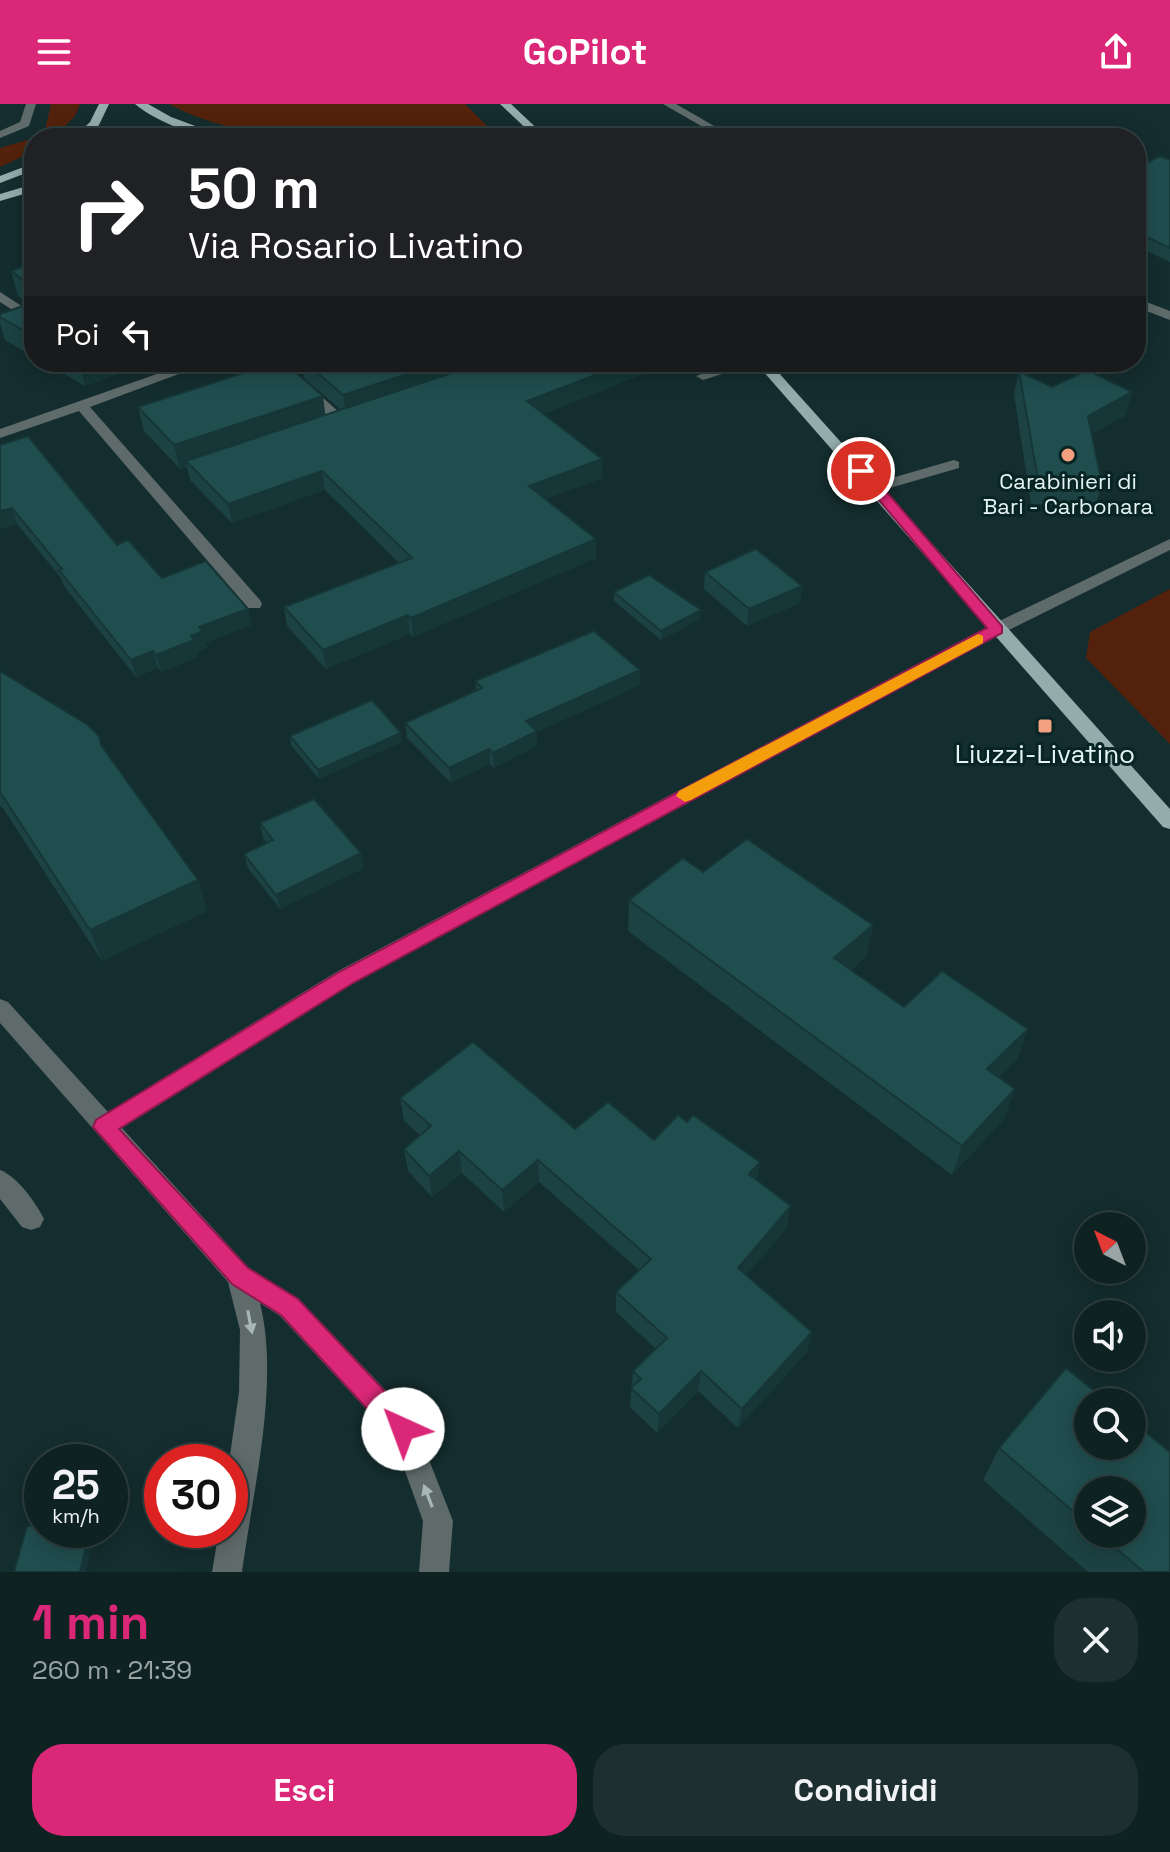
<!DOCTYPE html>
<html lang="it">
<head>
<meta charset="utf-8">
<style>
  body { margin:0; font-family:"Space Grotesk",sans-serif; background:#1d2f2f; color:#f1f3f6; height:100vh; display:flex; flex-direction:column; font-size:30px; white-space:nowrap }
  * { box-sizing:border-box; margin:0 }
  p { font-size:26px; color:#9ba4a5 }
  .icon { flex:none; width:44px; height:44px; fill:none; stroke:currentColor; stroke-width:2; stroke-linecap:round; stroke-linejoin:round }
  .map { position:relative; height:1468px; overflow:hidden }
  .details { display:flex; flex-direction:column; background:#0f2222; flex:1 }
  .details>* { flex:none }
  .banner { position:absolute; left:24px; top:24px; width:1122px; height:244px; border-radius:32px; box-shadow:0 4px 20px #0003,0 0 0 2px #2f3f40; background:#202124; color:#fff; overflow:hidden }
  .needle { width:52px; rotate:318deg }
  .tools { position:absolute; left:1074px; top:1108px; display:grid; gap:16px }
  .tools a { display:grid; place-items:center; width:72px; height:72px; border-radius:50%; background:#0f2222; box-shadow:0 4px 20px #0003,0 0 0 2px #2f3f40; font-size:40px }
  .speed { position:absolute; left:24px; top:1340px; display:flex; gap:16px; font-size:40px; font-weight:700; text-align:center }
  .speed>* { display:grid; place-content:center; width:104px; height:104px; border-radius:50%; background:#0f2222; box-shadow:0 4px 20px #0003,0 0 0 2px #2f3f40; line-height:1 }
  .speed small { font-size:20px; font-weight:400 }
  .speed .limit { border:12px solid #d22; background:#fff; color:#111 }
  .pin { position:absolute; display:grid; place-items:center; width:68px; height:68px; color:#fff; margin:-34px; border:4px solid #fff; border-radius:50%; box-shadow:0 2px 8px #0007 }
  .me { position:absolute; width:88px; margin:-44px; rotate:317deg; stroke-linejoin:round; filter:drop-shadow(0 0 6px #0008) }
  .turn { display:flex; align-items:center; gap:28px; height:168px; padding:0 32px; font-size:36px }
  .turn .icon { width:104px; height:104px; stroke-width:2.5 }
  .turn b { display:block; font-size:56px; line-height:68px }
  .then { display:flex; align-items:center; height:76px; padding:0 32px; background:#0003; gap:16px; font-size:30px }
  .round { display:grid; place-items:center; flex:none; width:84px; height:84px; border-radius:32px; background:#1d2f2f }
  .summary { display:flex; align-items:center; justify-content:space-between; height:136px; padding:0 32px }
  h1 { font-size:48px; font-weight:800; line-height:60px; color:#db2777 }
  .action { display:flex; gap:16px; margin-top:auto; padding:16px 32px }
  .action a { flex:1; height:92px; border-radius:32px; background:#db2777; color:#fff; font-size:32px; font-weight:800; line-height:92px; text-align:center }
  .action a+a { background:#1d2f2f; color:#f1f3f6 }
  header { display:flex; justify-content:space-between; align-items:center; height:104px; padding:0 32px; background:#db2777; color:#fff; font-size:36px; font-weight:800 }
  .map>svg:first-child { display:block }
  .green { fill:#54220c }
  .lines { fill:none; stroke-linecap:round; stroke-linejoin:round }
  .minor { fill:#5f6a6a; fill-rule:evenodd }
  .major { fill:#94acac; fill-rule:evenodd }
  .wall { fill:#1c4243; fill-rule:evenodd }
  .shaded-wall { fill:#163637 }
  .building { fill:#204d4e; stroke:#163637; stroke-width:2 }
  .oneway { fill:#a9b6b6 }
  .route { fill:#db2777; stroke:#8e194d; stroke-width:2 }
  .slow { fill:#f59e0b }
  .poi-dot { fill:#f2a080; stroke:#092424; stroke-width:3 }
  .labels { text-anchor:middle; stroke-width:6; stroke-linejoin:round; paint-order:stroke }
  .far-poi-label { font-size:22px; fill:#e5f4f4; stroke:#092424 }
  .poi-label { font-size:26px; fill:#e5f4f4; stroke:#092424 }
</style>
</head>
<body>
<header><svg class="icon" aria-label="menu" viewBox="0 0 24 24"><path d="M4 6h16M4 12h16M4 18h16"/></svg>GoPilot<svg class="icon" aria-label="share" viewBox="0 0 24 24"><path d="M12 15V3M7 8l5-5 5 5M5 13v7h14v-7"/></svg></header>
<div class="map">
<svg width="1170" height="1468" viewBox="0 0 1170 1468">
  <rect width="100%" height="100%" fill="#142d2e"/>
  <g class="green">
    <polygon points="51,0 80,0 75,12 55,32 34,34 34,47 0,63 0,44 44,31"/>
    <path d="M169,0h296l34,34c-102,0 -239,16 -330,-34z"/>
    <polygon points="1170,485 1170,640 1086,554 1090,528"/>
  </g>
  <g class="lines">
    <g class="minor">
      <polygon points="26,0 36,0 29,22 0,34 0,27 20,18"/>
      <polygon points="663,0 676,0 735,34 722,34"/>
      <polygon points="0,188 34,210 34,220 0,198"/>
      <polygon points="1136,194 1170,207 1170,216 1136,203"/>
      <polygon points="191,258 211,258 90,303 260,496 262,500 260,504 248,504 79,307 0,334 0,325"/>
      <polygon points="267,258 282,258 347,315 347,321 337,321"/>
      <polygon points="738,258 760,258 703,276 696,272"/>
      <polygon points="954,356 959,358 959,364 876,388 868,383 871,380"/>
      <path d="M1170,435v11l-167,83 -649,350 -232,145 127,140 49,30 115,121 40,102 -4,51h-30l4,-51 -30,-83 -113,-122 -20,-13c20,81 -7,186 -18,269h-30l7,-42h11l-1,-68 10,-70 1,-62 -12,-48 -228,-259v-24l8,3 100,110 230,-141 653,-346z"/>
      <path d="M0,1066c17,6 36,33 44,49l-4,8 -9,3 -9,-3 -22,-28z"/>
    </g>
    <g class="major">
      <polygon points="99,0 109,0 99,21 85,34 74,34 90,18"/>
      <path d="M135,0h13l23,13 57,21c-30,0 -70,-15 -93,-34z"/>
      <polygon points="500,0 511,0 547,34 536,34"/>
      <polygon points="34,59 34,66 0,79 0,72"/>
      <polygon points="34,80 34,87 0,97 0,90"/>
      <polygon points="755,258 769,258 1170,705 1170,725 1163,723"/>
    </g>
  </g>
  <g class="wall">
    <polygon points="1170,56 1170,158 1136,142 1136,64"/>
    <polygon points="34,159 34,253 5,236 0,219 0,210 29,200 18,192 11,167"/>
    <polygon points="43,258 150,258 85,282"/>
    <polygon points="302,258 643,258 643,270 543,310 602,374 546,395 596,435 596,454 413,533 410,530 326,565 287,522 284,503 399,459 325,386 232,419 190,376 187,363 180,365 144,327 138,303 325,311 341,306 304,274"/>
    <polygon points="1019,267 1052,283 1132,288 1125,312 1091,330 1102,380 1095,404 1031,400 1014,290"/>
    <polygon points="0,341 117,441 162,474 248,505 251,521 205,539 207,544 197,548 198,553 161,568 158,564 136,573 64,482 61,474 17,420 0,425"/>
    <polygon points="705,468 802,482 800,499 747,522 704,485"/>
    <polygon points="614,488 700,515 661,536 614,497"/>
    <polygon points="0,567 102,643 198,776 207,807 102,857 3,704 0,702"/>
    <polygon points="475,577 640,581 537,628 537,642 494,664 490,660 451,679 407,634 405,619 476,586"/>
    <polygon points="290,632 402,638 319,675 291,641"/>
    <polygon points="260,719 364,764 280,805 248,764 244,750 267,739 263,734"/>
    <polygon points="703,768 873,821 866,852 851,866 904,903 1028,925 1017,955 999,973 1015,985 1004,1015 952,1071 628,827 629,796"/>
    <polygon points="400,994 575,1025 654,1036 687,1018 760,1058 757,1076 787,1124 746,1171 812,1228 807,1248 738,1324 698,1287 657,1329 630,1303 633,1267 656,1245 616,1208 616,1188 639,1166 539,1078 504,1108 462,1069 432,1093 408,1067 404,1045 420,1031 404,1017"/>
    <path d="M1066,1264l42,34h-20v44h44v-25l38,31v120h-82l-105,-92 16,-32zM1088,1386h44v44h-44z"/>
  </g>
  <g class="shaded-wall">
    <polygon points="79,258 150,258 85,282"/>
    <polygon points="444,258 453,258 454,273 346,310 343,291"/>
    <polygon points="629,258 643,258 643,270 527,316 527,297"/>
    <polygon points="1132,288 1125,312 1081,335 1088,312"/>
    <polygon points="323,292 326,316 186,357 187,363 180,365 174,341"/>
    <polygon points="602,355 602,374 530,401 529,382"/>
    <polygon points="322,367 325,386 232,419 228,400"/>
    <polygon points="12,404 17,420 0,425 0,407"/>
    <polygon points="596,435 596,454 413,533 411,514"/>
    <polygon points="802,482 800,499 747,522 749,505"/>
    <polygon points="248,505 251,521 205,539 207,544 197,548 198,553 161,568 156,551 191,532 199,523"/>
    <polygon points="701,506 700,515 661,536 661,527"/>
    <polygon points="408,511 410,530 326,565 323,546"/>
    <polygon points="153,547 158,564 136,573 131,556"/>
    <polygon points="640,566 640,581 537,628 537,642 494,664 493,649 526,617"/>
    <polygon points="401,629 402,638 319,675 318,666"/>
    <polygon points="489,645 490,660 451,679 449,664"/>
    <polygon points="361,749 364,764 280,805 276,791"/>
    <polygon points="198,776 207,807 102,857 90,826"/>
    <polygon points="873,821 866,852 828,885 834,854"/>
    <polygon points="1028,925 1017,955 977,995 987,965"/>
    <polygon points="1015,985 1004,1015 952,1071 962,1042"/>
    <polygon points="459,1047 462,1069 432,1093 429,1072"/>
    <polygon points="538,1056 539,1078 504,1108 502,1086"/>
    <polygon points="760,1058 756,1080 749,1070"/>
    <polygon points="791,1102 787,1124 735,1185 738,1164"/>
    <polygon points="812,1228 807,1248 738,1324 742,1305"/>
    <polygon points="701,1267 698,1287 657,1329 659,1310"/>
    <polygon points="90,1426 92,1426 95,1430 86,1468 80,1468"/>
  </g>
  <g class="building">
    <polygon points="728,30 738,34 712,34"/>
    <polygon points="1160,52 1170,56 1170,144 1136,128 1136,64"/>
    <polygon points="34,159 34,184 11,167"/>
    <polygon points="34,198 34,232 0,213 0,210"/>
    <polygon points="278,258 284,258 323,292 174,341 138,303"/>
    <polygon points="305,258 444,258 343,291"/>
    <polygon points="467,258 629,258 527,297 602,355 529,382 596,435 411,514 408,511 323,546 284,503 412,454 322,367 228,400 186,357 467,264"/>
    <polygon points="1087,266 1132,288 1088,312 1102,380 1038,376 1019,267 1052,283"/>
    <polygon points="28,332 117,441 128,436 162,474 206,457 248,505 199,523 203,527 191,532 194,536 156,551 153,547 131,556 59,466 62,465 12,404 0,407 0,341"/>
    <polygon points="756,445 802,482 749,505 705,468"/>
    <polygon points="649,471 701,506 661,527 614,488"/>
    <polygon points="594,527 640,566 526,617 537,627 493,649 489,645 449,664 405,619 482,584 475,577"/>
    <polygon points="0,567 88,621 99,632 101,641 198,776 90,826 0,688"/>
    <polygon points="372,596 401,629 318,666 290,632"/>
    <polygon points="314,695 361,749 276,791 244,750 273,736 260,719"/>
    <polygon points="747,735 873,821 834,854 904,903 942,867 1028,925 987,965 1015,985 962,1042 629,796 683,754 703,768"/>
    <polygon points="473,938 575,1025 608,998 654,1036 678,1011 687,1018 693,1011 760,1058 749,1070 791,1102 738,1164 812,1228 742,1305 701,1267 659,1310 631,1284 641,1275 633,1267 667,1234 616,1188 651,1155 538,1056 502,1086 459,1047 429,1072 404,1045 431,1022 400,994"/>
    <polygon points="1066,1264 1108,1298 1088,1298 1088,1342 1132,1342 1132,1317 1170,1348 1170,1468 1144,1468 1099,1430 1132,1430 1132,1386 1088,1386 1088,1420 999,1344"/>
    <polygon points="27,1422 42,1422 42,1426 90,1426 80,1468 14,1468"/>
  </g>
  <defs><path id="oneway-solid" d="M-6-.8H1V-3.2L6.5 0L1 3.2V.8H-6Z" transform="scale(2)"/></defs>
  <g class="oneway">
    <use href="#oneway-solid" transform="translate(250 1218) rotate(79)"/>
    <use href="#oneway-solid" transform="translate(428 1392) rotate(-111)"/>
  </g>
  <polygon class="route" points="861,363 866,364 1002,522 1002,529 353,879 119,1025 248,1164 298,1195 412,1316 416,1325 412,1334 403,1338 394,1334 281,1211 232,1180 93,1023 96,1016 339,868 987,524 857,370 857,364"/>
  <polygon class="slow" points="978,530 983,532 983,539 691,696 685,698 676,692 679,687"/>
  <g class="poi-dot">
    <circle cx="1068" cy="351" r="8"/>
    <rect x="1037" y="614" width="16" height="16" rx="4"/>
  </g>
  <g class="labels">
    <g class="far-poi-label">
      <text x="1068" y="385">Carabinieri di<tspan x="1068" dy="25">Bari - Carbonara</tspan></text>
    </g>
    <g class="poi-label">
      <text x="1045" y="659">Liuzzi-Livatino</text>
    </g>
  </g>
</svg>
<div class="tools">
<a><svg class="needle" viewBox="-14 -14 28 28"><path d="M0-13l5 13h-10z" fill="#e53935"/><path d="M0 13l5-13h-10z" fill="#9ba4a5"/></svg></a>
<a><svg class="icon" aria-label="sound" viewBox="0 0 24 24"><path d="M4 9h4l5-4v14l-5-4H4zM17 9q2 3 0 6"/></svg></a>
<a><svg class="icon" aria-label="search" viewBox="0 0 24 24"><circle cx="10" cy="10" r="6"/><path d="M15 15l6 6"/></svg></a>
<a><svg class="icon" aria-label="layers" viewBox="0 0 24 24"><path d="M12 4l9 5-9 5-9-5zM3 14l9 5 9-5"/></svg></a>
</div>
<div class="speed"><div>25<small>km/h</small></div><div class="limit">30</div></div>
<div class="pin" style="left:861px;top:367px;background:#d93025"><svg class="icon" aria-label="arrive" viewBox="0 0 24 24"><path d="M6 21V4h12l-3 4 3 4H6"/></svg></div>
<svg class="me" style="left:403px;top:1325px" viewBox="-20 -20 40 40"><circle r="19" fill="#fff"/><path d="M0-13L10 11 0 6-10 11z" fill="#db2777"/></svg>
<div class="banner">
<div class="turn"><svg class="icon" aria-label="right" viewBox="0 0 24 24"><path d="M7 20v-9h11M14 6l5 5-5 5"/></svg><div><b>50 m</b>Via Rosario Livatino</div></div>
<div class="then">Poi<svg class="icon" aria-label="left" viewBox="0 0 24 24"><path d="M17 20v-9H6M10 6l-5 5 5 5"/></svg></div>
</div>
</div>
<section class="details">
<div class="summary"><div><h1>1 min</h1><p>260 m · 21:39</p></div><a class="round"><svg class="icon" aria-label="close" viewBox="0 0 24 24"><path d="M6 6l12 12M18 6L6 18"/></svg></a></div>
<div class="action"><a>Esci</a><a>Condividi</a></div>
</section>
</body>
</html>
